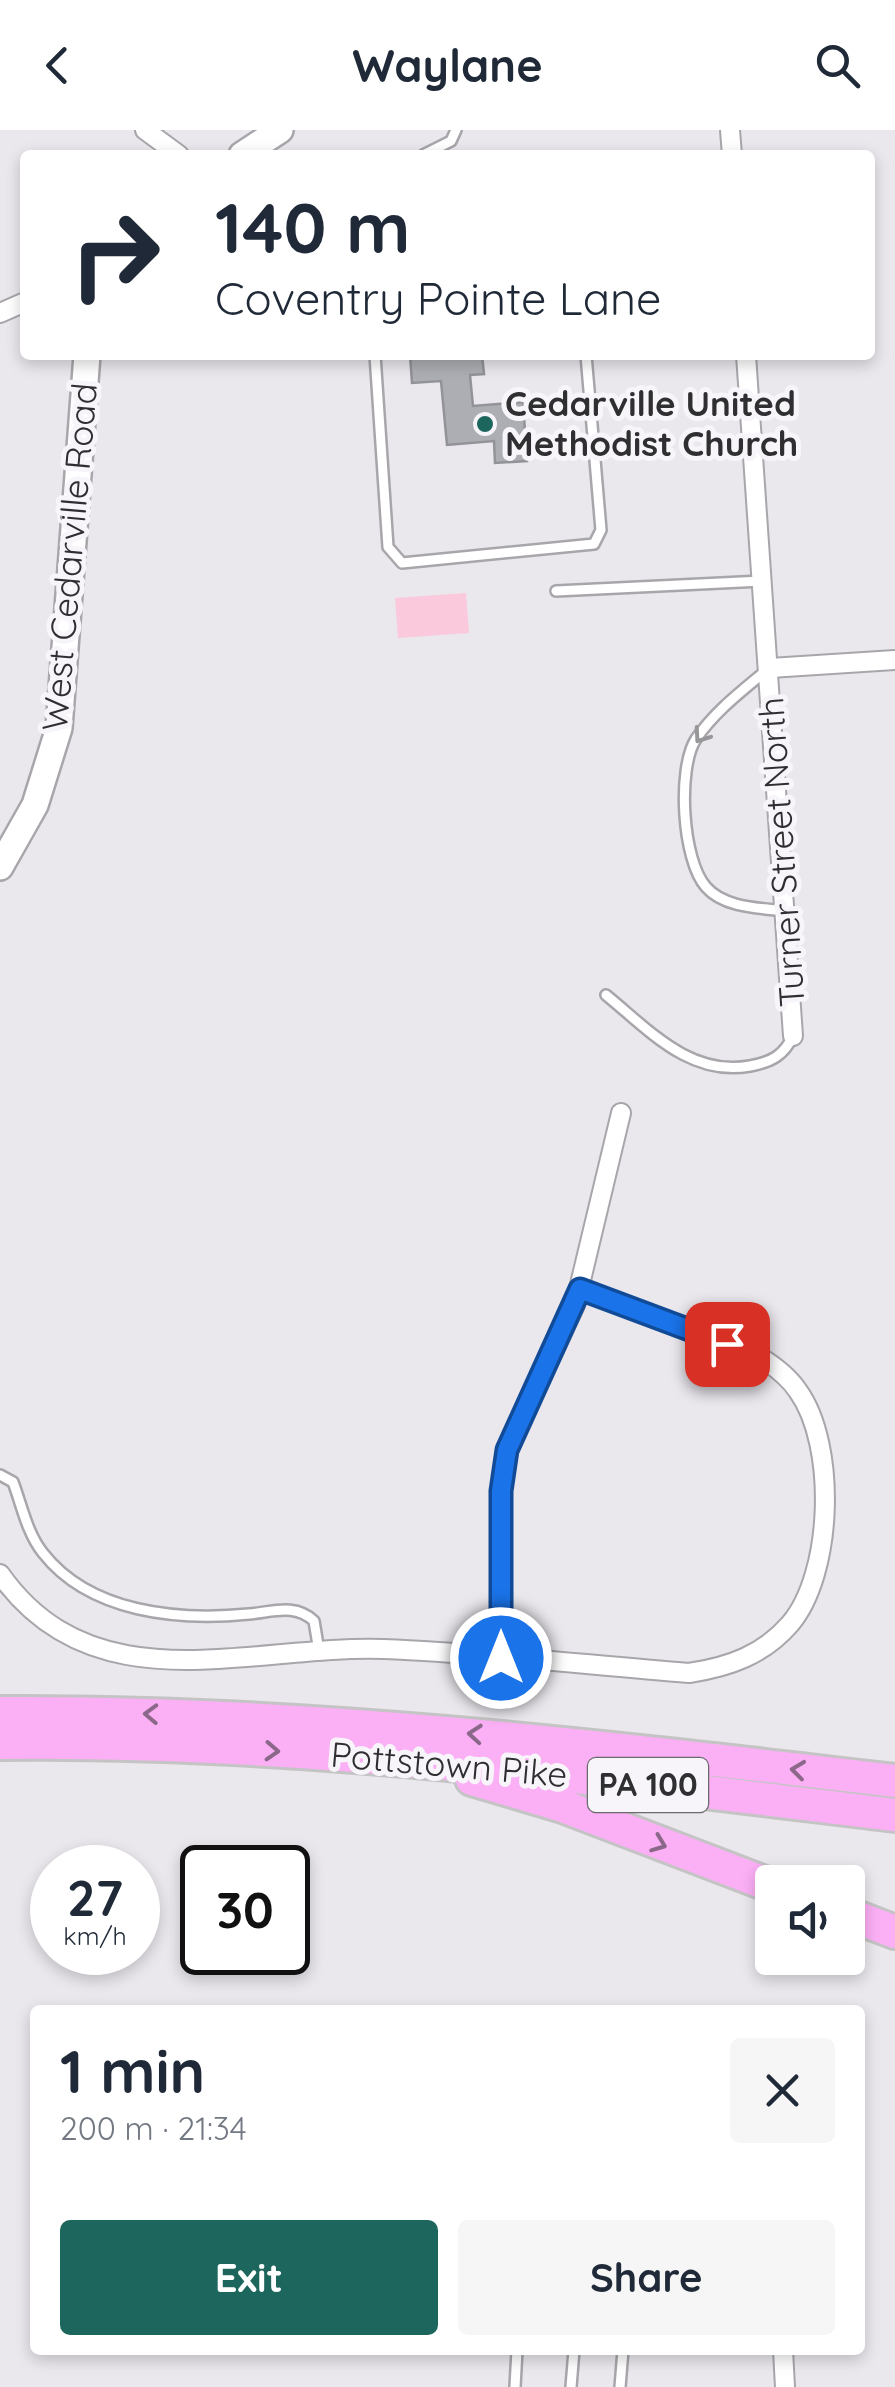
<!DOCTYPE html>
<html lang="en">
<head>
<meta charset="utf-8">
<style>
  body { margin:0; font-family:Quicksand,sans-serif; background:#f6f6f7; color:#1f2937; height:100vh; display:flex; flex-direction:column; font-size:38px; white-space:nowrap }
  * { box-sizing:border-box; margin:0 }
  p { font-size:32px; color:#747a83 }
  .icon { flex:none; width:55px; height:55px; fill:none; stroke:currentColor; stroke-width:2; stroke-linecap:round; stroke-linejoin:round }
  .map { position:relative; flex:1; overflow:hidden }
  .details { position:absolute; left:30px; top:1875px; width:835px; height:350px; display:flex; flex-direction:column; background:#fff; border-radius:10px; box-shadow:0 5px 15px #0003 }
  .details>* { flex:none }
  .banner { position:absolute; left:20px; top:20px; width:855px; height:210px; border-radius:10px; box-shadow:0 5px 15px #0003; background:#fff; color:#1f2937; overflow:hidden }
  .tools { position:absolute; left:755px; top:1735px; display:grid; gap:20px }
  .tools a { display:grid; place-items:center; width:110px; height:110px; border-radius:10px; background:#fff; box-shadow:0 5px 15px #0003; font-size:50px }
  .speed { position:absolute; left:30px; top:1715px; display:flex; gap:20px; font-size:50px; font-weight:700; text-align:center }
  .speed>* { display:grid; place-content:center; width:130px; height:130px; border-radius:50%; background:#fff; box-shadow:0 5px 15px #0003; line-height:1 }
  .speed small { font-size:25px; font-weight:400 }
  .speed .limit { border:5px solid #111; border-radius:15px; background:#fff; color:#111 }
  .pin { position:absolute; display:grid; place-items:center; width:85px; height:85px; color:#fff; margin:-42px; border-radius:20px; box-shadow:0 5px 15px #0006 }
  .me { position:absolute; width:110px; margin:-55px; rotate:0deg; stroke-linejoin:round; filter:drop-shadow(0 0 8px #0008) }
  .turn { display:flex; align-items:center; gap:35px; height:210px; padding:0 30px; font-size:45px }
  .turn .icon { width:130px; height:130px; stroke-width:2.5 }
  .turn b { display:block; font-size:70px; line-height:85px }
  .round { display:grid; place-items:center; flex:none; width:105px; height:105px; border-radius:10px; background:#f6f6f7 }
  .head { display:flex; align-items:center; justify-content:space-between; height:170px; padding:0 30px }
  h1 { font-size:60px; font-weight:700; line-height:75px }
  .cta { display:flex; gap:20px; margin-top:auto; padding:20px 30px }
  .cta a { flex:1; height:115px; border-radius:10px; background:#1d665d; color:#fff; font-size:40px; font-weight:700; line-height:115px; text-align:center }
  .cta a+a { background:#f6f6f7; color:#1f2937 }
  header { display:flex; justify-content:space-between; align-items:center; height:130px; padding:0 30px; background:#fff; font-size:45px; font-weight:700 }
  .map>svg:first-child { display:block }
  .green { fill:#fbc9dc }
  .building { fill:#adaeb3; stroke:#929398; stroke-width:2.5 }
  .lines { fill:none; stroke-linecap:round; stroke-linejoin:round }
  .lane-casing { stroke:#a8a6ab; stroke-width:14 }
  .street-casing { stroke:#a8a6ab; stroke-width:22 }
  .secondary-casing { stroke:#a8a6ab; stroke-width:30 }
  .highway-casing { stroke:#c5c4c5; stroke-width:38 }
  .lane { stroke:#fff; stroke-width:9 }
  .street { stroke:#fff; stroke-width:18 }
  .secondary { stroke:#fff; stroke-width:25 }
  .highway { stroke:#fbaff5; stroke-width:32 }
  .oneway { stroke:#979698 }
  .oneway2 { stroke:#8b6889 }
  .route-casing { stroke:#114b97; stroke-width:25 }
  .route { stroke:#1a73e8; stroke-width:18 }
  .poi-dot { fill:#1d665d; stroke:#f7f5fa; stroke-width:4 }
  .labels { text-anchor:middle; stroke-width:10; stroke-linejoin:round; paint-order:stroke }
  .shield { fill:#f7f5fa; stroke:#6b6a6d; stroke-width:2.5 }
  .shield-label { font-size:32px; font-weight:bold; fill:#2f2e30 }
  .poi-label { font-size:35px; font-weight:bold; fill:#2f2e30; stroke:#f7f5fa; text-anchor:start }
  .street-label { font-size:35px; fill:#2f2e30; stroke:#f7f5fa }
</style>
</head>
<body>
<header><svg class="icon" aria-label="back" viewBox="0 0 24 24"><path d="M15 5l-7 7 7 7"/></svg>Waylane<svg class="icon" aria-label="search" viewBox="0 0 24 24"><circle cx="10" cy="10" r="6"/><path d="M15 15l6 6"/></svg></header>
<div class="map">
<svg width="895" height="2257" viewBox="0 0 895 2257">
  <rect width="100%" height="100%" fill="#eae7ed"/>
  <polygon class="green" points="466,463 469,503 398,508 395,468"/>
  <polygon class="building" points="410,225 482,225 484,244 470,245 473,276 523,272 527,331 495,333 494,311 447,315 441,251 412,253"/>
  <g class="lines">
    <g class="lane-casing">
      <g id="lane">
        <polyline points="423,25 451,11 456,0"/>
        <polyline points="375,225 388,417 402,433 594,414 601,400 586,225"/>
        <polyline points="556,461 762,451"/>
        <path d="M768,539c-26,22 -53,42 -72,70 -19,29 -14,121 10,148 18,21 54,21 79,24"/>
        <path d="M606,865c43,35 84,82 144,71 22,-4 34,-11 43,-30"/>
        <path d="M0,1345l13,7c9,24 14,51 30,71 47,60 135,68 206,61 24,-2 46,-11 65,7l5,30"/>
        <polyline points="515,2257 517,2220"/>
        <polyline points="571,2257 574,2220"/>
        <polyline points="620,2257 623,2220"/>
      </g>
    </g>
    <g class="street-casing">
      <g id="street">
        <polyline points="145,0 179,25"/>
        <polyline points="730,0 732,25"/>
        <polyline points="0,183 25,172"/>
        <polyline points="746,225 793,906"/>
        <polyline points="770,538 895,530"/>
        <path d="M0,1444c94,134 253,70 384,75 102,4 204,16 305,24 40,-6 74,-18 101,-49 43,-50 47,-179 8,-233 -10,-15 -25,-26 -40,-35l-178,-67"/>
        <polyline points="501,1528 501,1361 507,1320 575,1175 621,983"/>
        <polyline points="783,2220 785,2257"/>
      </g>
    </g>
    <g class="secondary-casing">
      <g id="secondary">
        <polyline points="242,25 280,0"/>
        <polyline points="0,737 35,675 59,598 87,225"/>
      </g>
    </g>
    <g class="highway-casing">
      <g id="highway">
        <path d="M0,1583c301,-2 597,33 895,68"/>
        <path d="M0,1613c300,-4 598,36 895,72"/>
        <polyline points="472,1649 563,1676 772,1756"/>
        <polyline points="848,1784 895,1802"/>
      </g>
    </g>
    <use href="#lane" class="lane"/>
    <use href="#street" class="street"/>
    <use href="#secondary" class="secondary"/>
    <use href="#highway" class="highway"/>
  </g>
  <defs><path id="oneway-chevron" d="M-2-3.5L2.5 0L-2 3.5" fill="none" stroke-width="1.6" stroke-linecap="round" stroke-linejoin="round" transform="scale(2.5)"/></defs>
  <use class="oneway" href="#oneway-chevron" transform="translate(701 606) rotate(125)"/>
  <g class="oneway2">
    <use href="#oneway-chevron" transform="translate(151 1584) rotate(-178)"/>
    <use href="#oneway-chevron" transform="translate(475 1604) rotate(-175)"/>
    <use href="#oneway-chevron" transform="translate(272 1621) rotate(3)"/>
    <use href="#oneway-chevron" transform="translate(798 1640) rotate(-173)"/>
    <use href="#oneway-chevron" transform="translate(659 1714) rotate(21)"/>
  </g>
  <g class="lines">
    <g class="route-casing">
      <polyline id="route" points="501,1528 501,1361 507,1320 580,1159 727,1214"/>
    </g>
    <use href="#route" class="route"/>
  </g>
  <circle class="poi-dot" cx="485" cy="294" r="10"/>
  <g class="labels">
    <rect class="shield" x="588" y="1628" width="120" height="54" rx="8"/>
    <g class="shield-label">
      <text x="648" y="1666">PA 100</text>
    </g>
    <g class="poi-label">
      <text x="505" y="286">Cedarville United<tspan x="505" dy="40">Methodist Church</tspan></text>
    </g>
    <g class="street-label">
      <text transform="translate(70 427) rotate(-85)" y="12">West Cedarville Road</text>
      <text transform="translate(782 722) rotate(-94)" y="12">Turner Street North</text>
      <text transform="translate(449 1635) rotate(5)" y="12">Pottstown Pike</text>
    </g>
  </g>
</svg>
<div class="tools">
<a><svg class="icon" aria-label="sound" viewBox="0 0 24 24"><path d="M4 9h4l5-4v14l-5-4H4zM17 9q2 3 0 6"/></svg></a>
</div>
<div class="speed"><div>27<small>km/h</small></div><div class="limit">30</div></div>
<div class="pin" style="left:727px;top:1214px;background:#d93025"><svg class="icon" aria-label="arrive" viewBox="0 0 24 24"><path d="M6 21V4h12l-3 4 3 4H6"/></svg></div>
<svg class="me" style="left:501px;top:1528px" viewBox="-20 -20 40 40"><circle r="17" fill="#1a73e8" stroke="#fff" stroke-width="3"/><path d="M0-11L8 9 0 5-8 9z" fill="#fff"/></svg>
<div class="banner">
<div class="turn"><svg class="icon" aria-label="right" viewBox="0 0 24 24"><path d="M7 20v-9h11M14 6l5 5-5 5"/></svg><div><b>140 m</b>Coventry Pointe Lane</div></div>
</div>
<section class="details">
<div class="head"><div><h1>1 min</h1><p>200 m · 21:34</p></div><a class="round"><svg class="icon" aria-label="close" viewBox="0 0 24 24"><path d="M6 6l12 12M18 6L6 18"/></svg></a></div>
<div class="cta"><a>Exit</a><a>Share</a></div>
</section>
</div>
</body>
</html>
